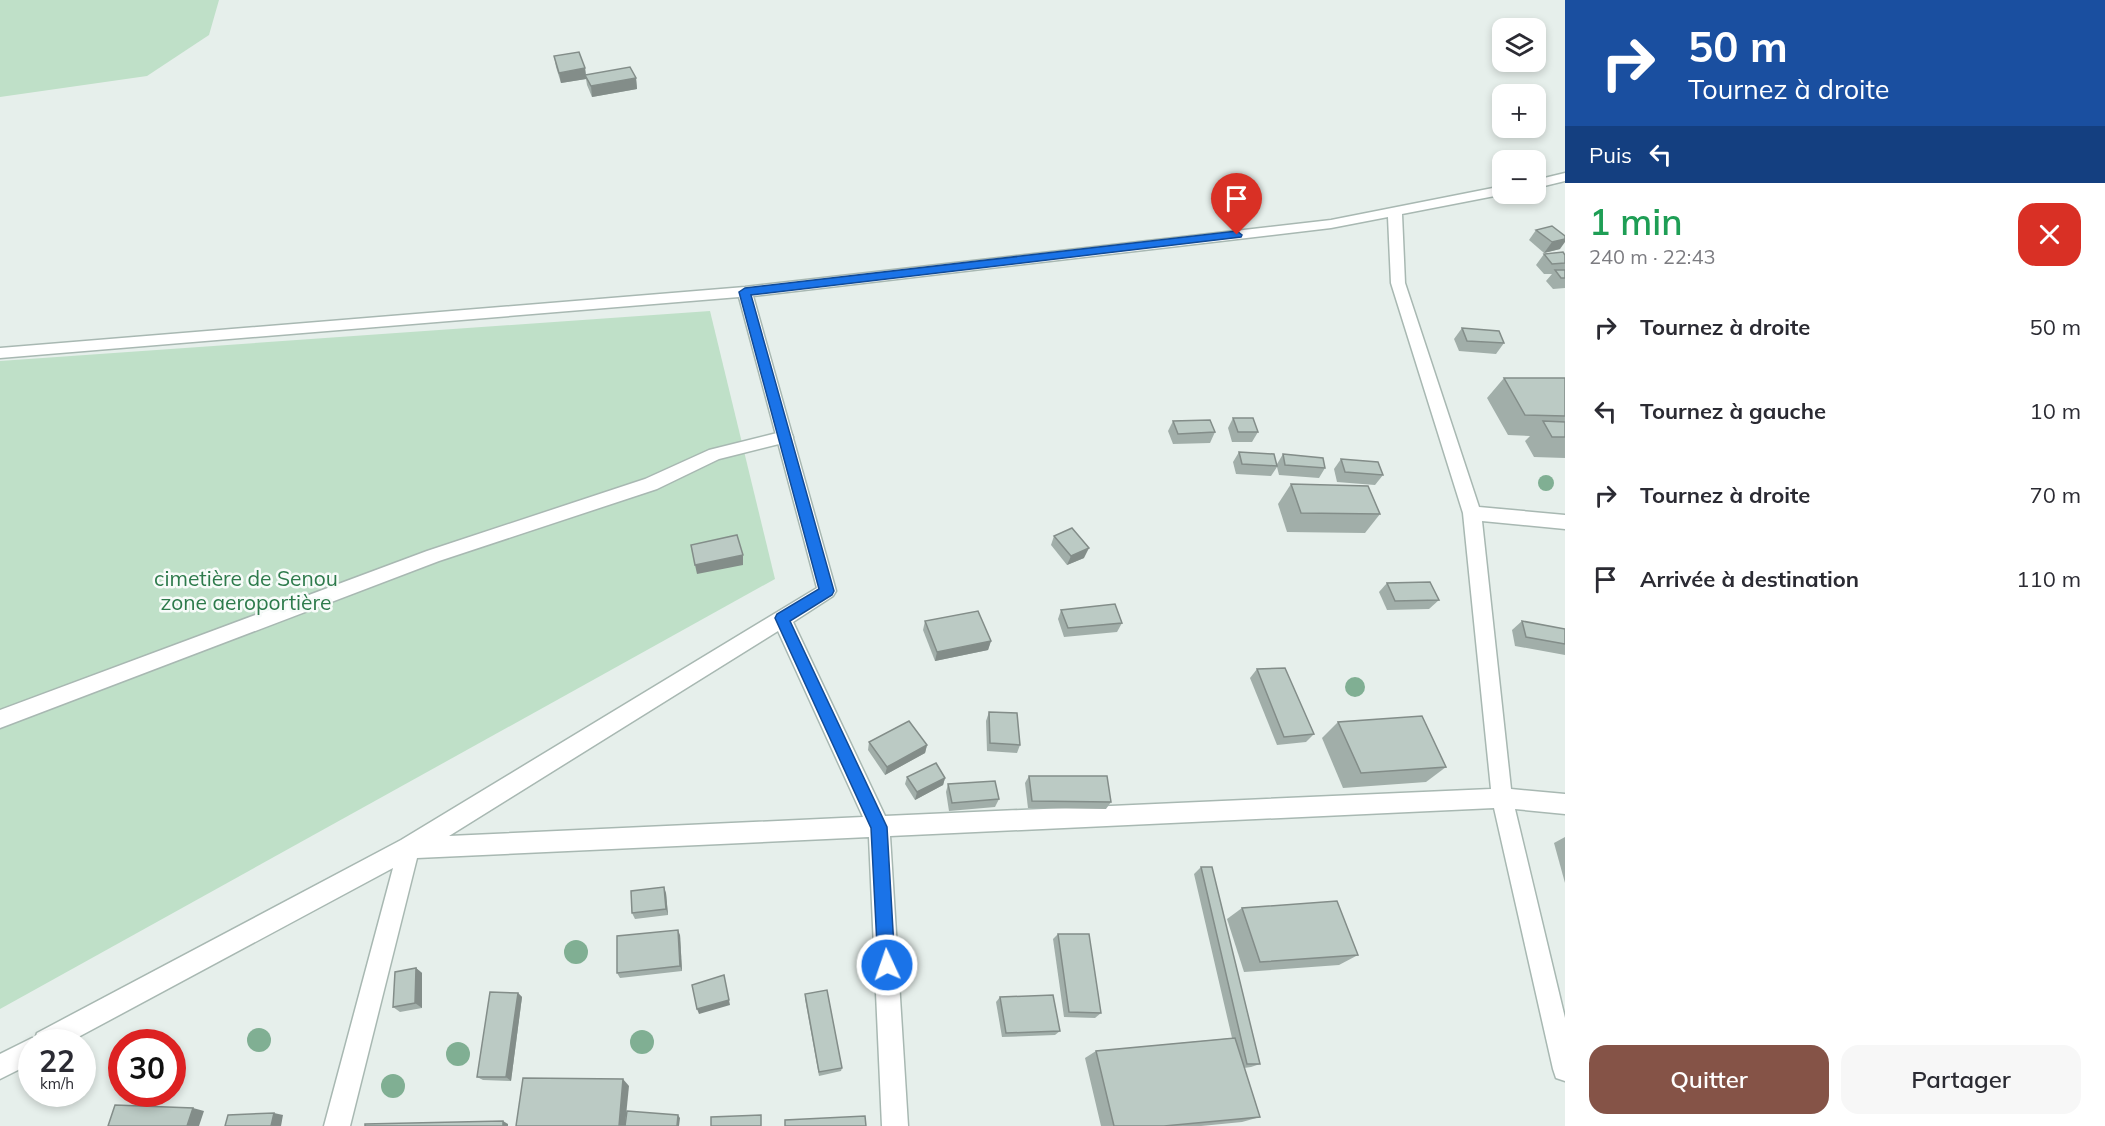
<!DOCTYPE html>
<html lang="fr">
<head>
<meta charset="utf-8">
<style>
  body { margin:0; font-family:Mulish,sans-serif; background:#f7f7f7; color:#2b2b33; height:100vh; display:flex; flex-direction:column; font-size:22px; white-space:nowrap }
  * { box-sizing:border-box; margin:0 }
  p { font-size:20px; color:#7c7c81 }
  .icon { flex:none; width:33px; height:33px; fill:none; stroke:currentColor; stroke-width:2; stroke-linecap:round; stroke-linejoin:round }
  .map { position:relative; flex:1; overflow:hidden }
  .details { display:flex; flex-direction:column; background:#fff; width:540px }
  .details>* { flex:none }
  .top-card { background:#1a4fa0; color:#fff; overflow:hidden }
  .controls { position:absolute; left:1492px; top:18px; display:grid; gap:12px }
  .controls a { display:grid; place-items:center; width:54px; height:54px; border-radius:12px; background:#fff; box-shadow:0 3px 9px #0003; font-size:30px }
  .speed { position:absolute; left:18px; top:1029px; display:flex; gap:12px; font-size:30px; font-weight:700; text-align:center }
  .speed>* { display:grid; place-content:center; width:78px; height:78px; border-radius:50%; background:#fff; box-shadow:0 3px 9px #0003; line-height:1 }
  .speed small { font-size:15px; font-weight:400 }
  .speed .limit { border:9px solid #d22; background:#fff; color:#111 }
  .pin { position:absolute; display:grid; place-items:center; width:51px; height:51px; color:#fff; margin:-62px -26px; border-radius:50% 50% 50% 0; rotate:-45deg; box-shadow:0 0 6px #0007 }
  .pin .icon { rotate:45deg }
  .me { position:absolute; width:66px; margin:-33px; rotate:357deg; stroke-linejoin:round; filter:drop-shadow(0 0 4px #0008) }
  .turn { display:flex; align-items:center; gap:21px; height:126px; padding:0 24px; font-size:27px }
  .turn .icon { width:78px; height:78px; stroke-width:2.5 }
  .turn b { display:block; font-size:42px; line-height:51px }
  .then { display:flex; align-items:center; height:57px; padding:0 24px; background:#0003; gap:12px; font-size:22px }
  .round { display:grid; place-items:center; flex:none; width:63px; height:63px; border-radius:18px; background:#f7f7f7 }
  .headline { display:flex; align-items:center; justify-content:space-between; height:102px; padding:0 24px }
  h1 { font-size:36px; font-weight:600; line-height:45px; color:#1e9e55 }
  .button { display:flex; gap:12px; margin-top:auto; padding:12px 24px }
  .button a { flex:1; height:69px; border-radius:18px; background:#855347; color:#fff; font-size:24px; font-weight:600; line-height:69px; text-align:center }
  .button a+a { background:#f7f7f7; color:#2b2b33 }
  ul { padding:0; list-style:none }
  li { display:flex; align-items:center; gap:18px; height:84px; padding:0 24px }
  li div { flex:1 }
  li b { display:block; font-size:22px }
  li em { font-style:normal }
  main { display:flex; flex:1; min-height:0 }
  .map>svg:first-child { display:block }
  .green { fill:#bfe0c8 }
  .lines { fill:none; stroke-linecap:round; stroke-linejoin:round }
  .service-casing { stroke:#a8b8b2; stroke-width:3 }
  .minor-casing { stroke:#a8b8b2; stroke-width:3 }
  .service { fill:#fff; fill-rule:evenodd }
  .minor { fill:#fff; fill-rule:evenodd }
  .tree { fill:#80af93 }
  .wall { fill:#a1aea9 }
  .shaded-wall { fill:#838d89 }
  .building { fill:#bbcac4; stroke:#838d89; stroke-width:1.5 }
  .route { fill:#1a73e8; stroke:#114b97; stroke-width:1.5 }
  .labels { text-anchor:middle; stroke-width:5; stroke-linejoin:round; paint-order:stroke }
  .park-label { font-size:21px; fill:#2d7a4b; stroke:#f7fbf9 }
</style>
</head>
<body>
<main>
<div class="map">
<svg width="1565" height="1126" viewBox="0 0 1565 1126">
  <rect width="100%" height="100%" fill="#e6efeb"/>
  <g class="green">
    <polygon points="0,0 219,0 209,35 147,76 0,97"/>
    <polygon points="710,311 775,579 0,1009 0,361"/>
  </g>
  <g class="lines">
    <g class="service-casing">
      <polygon id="service" points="785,431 791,433 793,437 791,441 719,459 657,489 439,561 0,728 0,710 427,551 645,479 709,450"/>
    </g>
    <g class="minor-casing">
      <g id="minor">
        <polygon points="1565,173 1565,181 1536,188 1536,180"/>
        <path d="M1503,186v8h2l-103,20 3,69 74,224 86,8v14l-83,-8 29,268 54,5v20l-50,-5 50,209v63l-9,-3 -3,-9 -59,-261 -604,28 18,290h-26l-13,-289 -452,21 -67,268h-26l69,-258 -324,174h-37v21l-32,16v-25l32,-16 3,1 2,-6 364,-193 416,-252 -78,-291 -739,61v-10l745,-61 586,-67zM1388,217l3,66 72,230 28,276 -606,27 -92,-194 40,-26 3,-5 -83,-295 578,-68zM778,631l85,186 -414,19z"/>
      </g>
    </g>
    <use href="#service" class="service"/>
    <use href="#minor" class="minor"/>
  </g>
  <g class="tree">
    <circle cx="1546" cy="483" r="8"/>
    <circle cx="1355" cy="687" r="10"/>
    <circle cx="576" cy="952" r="12"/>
    <circle cx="259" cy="1040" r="12"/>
    <circle cx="642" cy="1042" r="12"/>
    <circle cx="458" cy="1054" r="12"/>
    <circle cx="393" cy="1086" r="12"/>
  </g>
  <g class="wall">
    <polygon points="554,56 585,68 586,74 636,78 637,89 592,97 587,85 586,79 561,83 556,67"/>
    <polygon points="1536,230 1560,249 1544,253 1529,240"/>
    <polygon points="1544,254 1565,255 1565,288 1553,289 1546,281 1552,274 1544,274 1536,265"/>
    <polygon points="1462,328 1504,343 1496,354 1459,351 1454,339"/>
    <polygon points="1504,378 1565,378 1565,458 1534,457 1525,441 1530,436 1508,435 1487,398"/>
    <polygon points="1233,418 1258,432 1252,442 1232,442 1228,428"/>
    <polygon points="1173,421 1215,432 1210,443 1173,444 1168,431"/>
    <polygon points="1239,452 1277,464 1283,454 1325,468 1319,478 1279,475 1277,467 1271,476 1236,474 1233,462"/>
    <polygon points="1341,459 1383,475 1375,485 1337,482 1334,469"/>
    <polygon points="1291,484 1380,514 1365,533 1287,532 1278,504"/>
    <polygon points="1054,536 1084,558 1067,565 1051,545"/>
    <polygon points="1387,583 1439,600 1429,609 1387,610 1379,592"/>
    <polygon points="1061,610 1122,623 1117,632 1064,637 1058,619"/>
    <polygon points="925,621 991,641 988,650 935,661 923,630"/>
    <polygon points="1522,621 1565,629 1565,655 1515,646 1512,630"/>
    <polygon points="1257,669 1314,734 1306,742 1277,745 1250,678"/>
    <polygon points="989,712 1020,745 1017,753 987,751 986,721"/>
    <polygon points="1338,722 1446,767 1426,782 1343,788 1322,738"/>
    <polygon points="869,742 927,745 925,753 885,775 868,750"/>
    <polygon points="1029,776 1111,802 1106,809 1028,808 1025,783"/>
    <polygon points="907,777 945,778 943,785 915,800 905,784"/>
    <polygon points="948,784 999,799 995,807 949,811 946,792"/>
    <polygon points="1565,837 1565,883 1554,843"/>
    <polygon points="1201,867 1260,1064 1251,1067 1244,1068 1260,1117 1242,1122 1201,1126 1101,1126 1085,1058 1096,1051 1232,1038 1194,874"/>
    <polygon points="666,893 668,915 635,919 632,913"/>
    <polygon points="1242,908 1358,955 1339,965 1244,972 1227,919"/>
    <polygon points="1058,934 1101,1013 1095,1018 1064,1017 1053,939"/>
    <polygon points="680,935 682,971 620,978 617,973"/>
    <polygon points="416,968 422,973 422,1008 400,1012 393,1007"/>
    <polygon points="518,993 522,997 511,1081 483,1080 477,1077"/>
    <polygon points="805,994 842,1068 841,1071 819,1076 805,999"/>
    <polygon points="1000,997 1060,1031 1055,1035 1002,1037 996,1002"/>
  </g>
  <g class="shaded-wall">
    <polygon points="585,68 586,79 561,83 559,73"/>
    <polygon points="636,78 637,89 592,97 591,86"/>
    <polygon points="1565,239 1565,242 1560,249 1544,253 1552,242"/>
    <polygon points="1089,548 1084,558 1067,565 1071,556"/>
    <polygon points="743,555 743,565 697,574 695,565"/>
    <polygon points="991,641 988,650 935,661 937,652"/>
    <polygon points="927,745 925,753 885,775 887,767"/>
    <polygon points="945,778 943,785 915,800 917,792"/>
    <polygon points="664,887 666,893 668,915 666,909"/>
    <polygon points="678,930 680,935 682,971 680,966"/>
    <polygon points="416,968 422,973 422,1008 415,1003"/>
    <polygon points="518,993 522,997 511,1081 506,1077"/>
    <polygon points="729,1000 730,1005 699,1014 697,1009"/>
    <polygon points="623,1079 629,1086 625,1126 619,1126"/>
    <polygon points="193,1108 204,1111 199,1126 187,1126"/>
    <polygon points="274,1113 283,1115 281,1126 271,1126"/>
    <polygon points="678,1115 680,1118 679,1126 677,1126"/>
    <polygon points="503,1121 508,1124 508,1126 503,1126"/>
  </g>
  <g class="building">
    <polygon points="579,52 585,68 559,73 554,56"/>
    <polygon points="630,67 636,78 591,86 585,75"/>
    <polygon points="1552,226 1565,236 1565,239 1552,242 1536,230"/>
    <polygon points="1563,252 1565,255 1565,263 1552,264 1544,254"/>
    <polygon points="1555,270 1565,270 1565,278 1561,278"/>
    <polygon points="1462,328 1499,331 1504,343 1467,341"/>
    <polygon points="1504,378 1565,378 1565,416 1525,415"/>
    <polygon points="1233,418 1253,418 1258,432 1238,432"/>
    <polygon points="1210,420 1215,432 1178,434 1173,421"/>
    <polygon points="1543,421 1565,422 1565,437 1552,437"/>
    <polygon points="1239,452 1274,454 1277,466 1242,464"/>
    <polygon points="1283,454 1323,458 1325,468 1285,465"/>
    <polygon points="1341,459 1378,462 1383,475 1345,472"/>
    <polygon points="1291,484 1368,486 1380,514 1301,513"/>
    <polygon points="1072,528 1089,548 1071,556 1054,536"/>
    <polygon points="737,535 743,555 695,565 691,545"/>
    <polygon points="1430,582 1439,600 1395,601 1387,583"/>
    <polygon points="1115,604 1122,623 1068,628 1061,610"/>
    <polygon points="978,611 991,641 937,652 925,621"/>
    <polygon points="1522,621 1565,629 1565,644 1526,637"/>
    <polygon points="1285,668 1314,734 1284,737 1257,669"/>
    <polygon points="989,712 1017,713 1020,745 990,743"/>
    <polygon points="1422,716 1446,767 1361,773 1338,722"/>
    <polygon points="909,721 927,745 887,767 869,742"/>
    <polygon points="936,763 945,778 917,792 907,777"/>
    <polygon points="1029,776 1107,776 1111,802 1032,801"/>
    <polygon points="995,781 999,799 952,803 948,784"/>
    <polygon points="1201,867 1212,867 1260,1064 1247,1064"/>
    <polygon points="664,887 666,909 632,913 631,891"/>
    <polygon points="1337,901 1358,955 1260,962 1242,908"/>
    <polygon points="678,930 680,966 617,973 617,936"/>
    <polygon points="1058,934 1089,934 1101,1013 1069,1012"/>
    <polygon points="416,968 415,1003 393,1007 395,972"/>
    <polygon points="724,975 729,1000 697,1009 692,985"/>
    <polygon points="827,990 842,1068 819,1072 805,994"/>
    <polygon points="490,992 518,993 506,1077 477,1077"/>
    <polygon points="1053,995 1060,1031 1006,1033 1000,997"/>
    <polygon points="1235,1038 1260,1117 1164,1126 1114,1126 1096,1051"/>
    <polygon points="523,1078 623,1079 619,1126 516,1126"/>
    <polygon points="115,1105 193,1108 187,1126 108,1126"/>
    <polygon points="627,1111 678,1115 677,1126 625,1126"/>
    <polygon points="274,1113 271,1126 225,1126 228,1115"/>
    <polygon points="761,1115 761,1126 711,1126 711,1117"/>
    <polygon points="865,1116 866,1126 785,1126 785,1120"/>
    <polygon points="503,1121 503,1126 365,1126 365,1124"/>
  </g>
  <polygon class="route" points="1237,231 1242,235 1241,237 751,295 834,591 832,595 790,621 887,827 895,965 893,971 887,974 880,971 878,965 871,828 775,618 777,614 819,589 739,292 745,288"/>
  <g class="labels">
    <g class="park-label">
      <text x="246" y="586">cimetière de Senou<tspan x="246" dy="24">zone aeroportière</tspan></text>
    </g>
  </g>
</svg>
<div class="controls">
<a><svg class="icon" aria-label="layers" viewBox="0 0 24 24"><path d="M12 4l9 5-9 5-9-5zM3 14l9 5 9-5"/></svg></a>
<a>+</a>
<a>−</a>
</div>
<div class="speed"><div>22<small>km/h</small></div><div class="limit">30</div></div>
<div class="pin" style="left:1237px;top:235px;background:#d93025"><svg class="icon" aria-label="arrive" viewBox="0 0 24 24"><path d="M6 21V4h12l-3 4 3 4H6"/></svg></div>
<svg class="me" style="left:887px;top:965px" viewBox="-20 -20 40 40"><circle r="17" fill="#1a73e8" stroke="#fff" stroke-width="3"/><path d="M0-11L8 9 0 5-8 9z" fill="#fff"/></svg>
</div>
<section class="details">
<div class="top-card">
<div class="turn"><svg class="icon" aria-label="right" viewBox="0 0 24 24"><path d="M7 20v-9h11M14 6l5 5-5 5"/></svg><div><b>50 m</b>Tournez à droite</div></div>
<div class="then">Puis<svg class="icon" aria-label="left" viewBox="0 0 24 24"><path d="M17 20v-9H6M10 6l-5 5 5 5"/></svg></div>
</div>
<div class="headline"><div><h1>1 min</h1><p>240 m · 22:43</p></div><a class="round" style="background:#d93025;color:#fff"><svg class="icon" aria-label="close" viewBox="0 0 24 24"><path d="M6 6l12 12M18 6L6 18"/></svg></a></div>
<ul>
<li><svg class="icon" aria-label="right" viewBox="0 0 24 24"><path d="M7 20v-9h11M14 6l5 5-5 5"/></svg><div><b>Tournez à droite</b></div><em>50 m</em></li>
<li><svg class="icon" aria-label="left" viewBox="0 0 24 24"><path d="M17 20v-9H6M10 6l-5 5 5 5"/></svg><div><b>Tournez à gauche</b></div><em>10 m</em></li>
<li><svg class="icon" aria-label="right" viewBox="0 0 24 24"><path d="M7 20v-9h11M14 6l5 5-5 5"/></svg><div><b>Tournez à droite</b></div><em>70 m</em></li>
<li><svg class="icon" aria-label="arrive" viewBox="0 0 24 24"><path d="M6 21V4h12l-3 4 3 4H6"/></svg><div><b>Arrivée à destination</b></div><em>110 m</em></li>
</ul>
<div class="button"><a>Quitter</a><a>Partager</a></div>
</section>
</main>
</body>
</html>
